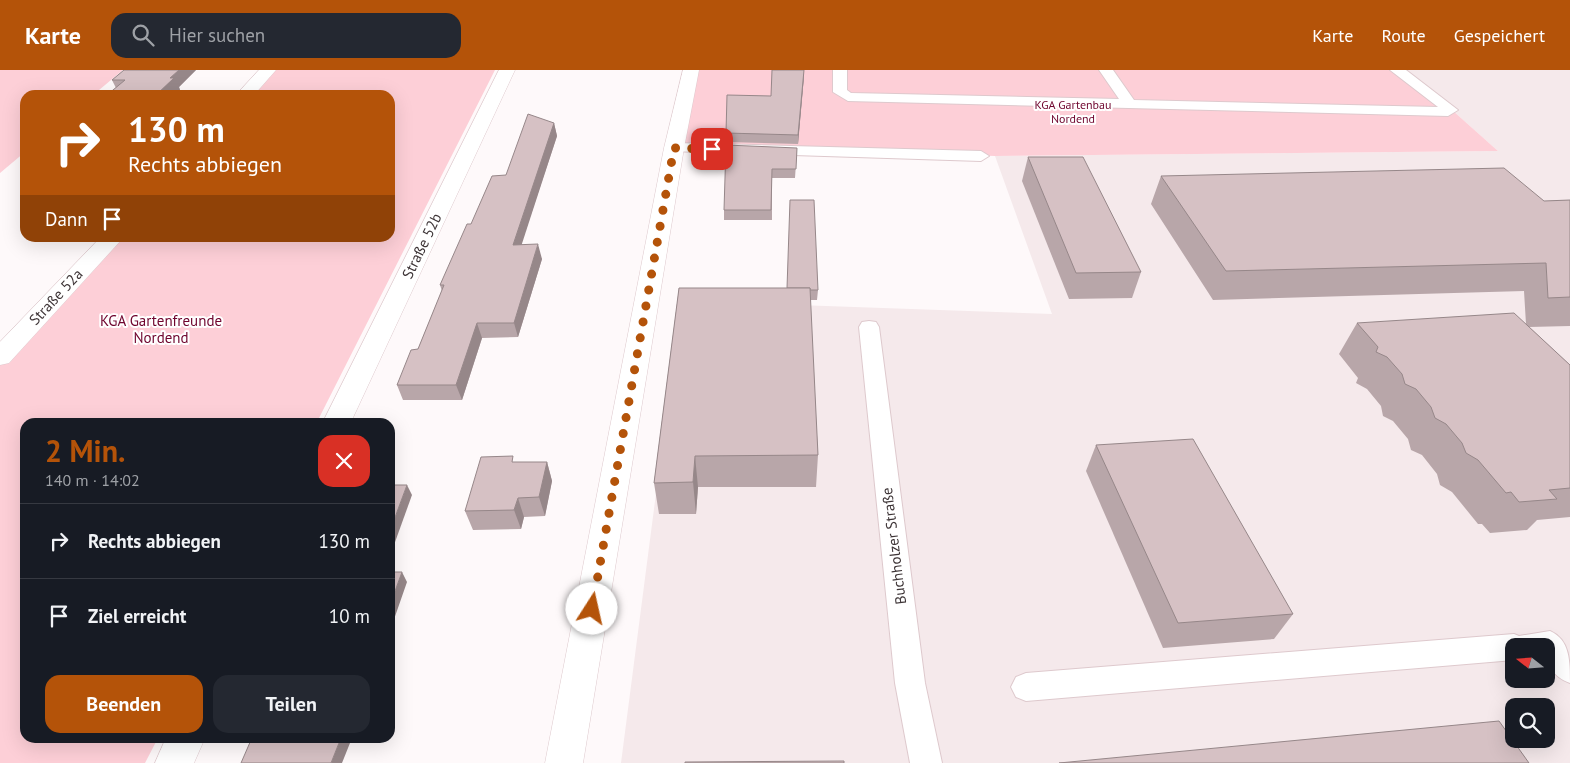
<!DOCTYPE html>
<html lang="de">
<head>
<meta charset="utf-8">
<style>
  body { margin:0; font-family:"PT Sans",sans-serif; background:#242831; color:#f1f3f6; height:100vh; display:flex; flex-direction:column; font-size:19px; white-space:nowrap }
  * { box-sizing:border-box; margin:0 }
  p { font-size:16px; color:#9ea1a6 }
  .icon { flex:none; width:28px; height:28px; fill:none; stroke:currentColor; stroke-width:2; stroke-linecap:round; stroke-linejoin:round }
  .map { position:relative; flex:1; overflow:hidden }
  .side { position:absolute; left:20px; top:348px; width:375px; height:325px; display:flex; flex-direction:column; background:#171b24; border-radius:15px; box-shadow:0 5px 20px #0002 }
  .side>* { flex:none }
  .banner { position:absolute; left:20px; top:20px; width:375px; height:152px; border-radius:15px; box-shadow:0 5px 20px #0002; background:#b45309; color:#fff; overflow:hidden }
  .needle { width:32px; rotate:287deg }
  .controls { position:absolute; left:1505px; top:568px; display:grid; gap:10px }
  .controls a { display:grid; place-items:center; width:50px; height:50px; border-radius:10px; background:#171b24; box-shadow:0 5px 20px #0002; font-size:25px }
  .pin { position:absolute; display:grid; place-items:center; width:42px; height:42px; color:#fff; margin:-21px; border-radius:10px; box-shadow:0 2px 8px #0006 }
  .me { position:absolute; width:55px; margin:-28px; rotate:10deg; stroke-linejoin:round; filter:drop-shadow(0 0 4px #0008) }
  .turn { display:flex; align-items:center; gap:18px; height:105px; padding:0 25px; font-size:22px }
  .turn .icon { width:65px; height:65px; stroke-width:2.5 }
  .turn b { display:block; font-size:35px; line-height:42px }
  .then { display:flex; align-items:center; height:48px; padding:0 25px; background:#0003; gap:10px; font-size:19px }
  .round { display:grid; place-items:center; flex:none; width:52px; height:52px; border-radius:15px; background:#242831 }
  .summary { display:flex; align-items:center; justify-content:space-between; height:85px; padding:0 25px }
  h1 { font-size:30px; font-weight:800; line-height:38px; color:#b45309 }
  .button { display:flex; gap:10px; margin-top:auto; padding:10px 25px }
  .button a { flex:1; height:58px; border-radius:15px; background:#b45309; color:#fff; font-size:20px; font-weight:800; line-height:58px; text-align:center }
  .button a+a { background:#242831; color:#f1f3f6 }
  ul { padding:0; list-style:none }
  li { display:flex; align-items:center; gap:15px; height:75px; padding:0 25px; border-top:1px solid #363941 }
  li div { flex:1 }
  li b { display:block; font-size:19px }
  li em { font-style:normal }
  header { display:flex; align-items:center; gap:30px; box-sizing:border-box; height:70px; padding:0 25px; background:#b45309; color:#fff }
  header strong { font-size:24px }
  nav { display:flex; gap:28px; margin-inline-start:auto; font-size:18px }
  .search { width:350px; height:45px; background:#242831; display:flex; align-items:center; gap:12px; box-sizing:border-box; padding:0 18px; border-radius:15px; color:#9ea1a6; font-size:19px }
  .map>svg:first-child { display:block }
  .built { fill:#f5e9eb; fill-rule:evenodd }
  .green { fill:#fdcfd7 }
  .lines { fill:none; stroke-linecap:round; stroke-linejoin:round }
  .lane-casing { stroke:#dec9cd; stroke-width:2 }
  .street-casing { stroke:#dec9cd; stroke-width:1 }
  .lane { fill:#fff; fill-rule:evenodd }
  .street { fill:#fff; fill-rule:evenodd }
  .wall { fill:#b8a6a9 }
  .shaded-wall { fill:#968789 }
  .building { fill:#d6c1c4; stroke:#968789 }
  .route { stroke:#b45309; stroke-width:9; stroke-dasharray:0 16.2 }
  .labels { text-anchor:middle; stroke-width:4; stroke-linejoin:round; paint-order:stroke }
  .far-park-label { font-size:12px; fill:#6f052e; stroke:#fff }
  .street-label { font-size:15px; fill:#3e3537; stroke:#fff }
  .park-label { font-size:15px; fill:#6f052e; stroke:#fff }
</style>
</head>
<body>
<header>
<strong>Karte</strong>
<div class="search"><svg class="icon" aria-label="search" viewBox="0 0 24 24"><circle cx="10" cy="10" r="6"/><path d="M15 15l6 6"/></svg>Hier suchen</div>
<nav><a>Karte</a><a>Route</a><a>Gespeichert</a></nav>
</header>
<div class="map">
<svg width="1570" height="693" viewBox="0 0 1570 693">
  <rect width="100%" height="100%" fill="#fef9fa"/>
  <path class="built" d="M1398,0h172v693h-949l60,-462 371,13 -57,-158 503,-5 -46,-41zM1514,576h32v33h-32zM1514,636h32v33h-32z"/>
  <g class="green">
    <polygon points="0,0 123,0 93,25 25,25 25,82 0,103"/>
    <polygon points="268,0 495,0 317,352 25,352 25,668 158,668 145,693 0,693 0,287 112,168 390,168 390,25 245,25"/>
    <polygon points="697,0 1398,0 1452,40 1498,81 995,86 684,75"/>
  </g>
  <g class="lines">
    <g class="lane-casing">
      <g id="lane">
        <polygon points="833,0 847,0 847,20 851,23 1119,29 1099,0 1113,0 1134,30 1438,37 1390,0 1406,0 1458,40 1448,46 848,31 833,22"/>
        <polygon points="674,73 981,81 989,86 981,91 668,81 666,78 668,75"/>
        <polygon points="869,251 876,252 879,257 925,613 942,693 910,693 895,613 859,257 862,252"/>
        <path d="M1550,561c20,9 20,30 20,52 -17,-6 -24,-19 -24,-37h-32v14l-488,41 -10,-4 -5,-10 5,-10 10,-4 488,-39 5,2z"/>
      </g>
    </g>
    <g class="street-casing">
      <g id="street">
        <polygon points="259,0 276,0 254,25 236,25"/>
        <polygon points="499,0 515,0 351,352 323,352"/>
        <polygon points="683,0 699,0 684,78 583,693 545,693 664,78"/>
        <polygon points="100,168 123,168 9,293 0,295 0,272"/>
        <polygon points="166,668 205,668 194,693 155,693"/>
      </g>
    </g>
    <use href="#lane" class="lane"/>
    <use href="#street" class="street"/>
  </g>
  <g class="wall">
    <polygon points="124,0 196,0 179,17 180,20 116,18 112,10"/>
    <polygon points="804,6 798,74 726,72 726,63 771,26"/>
    <polygon points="554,53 557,66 521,174 542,189 518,267 482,268 462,330 403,330 397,315 418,279 442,221 440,215 471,154"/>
    <polygon points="797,78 795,108 772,108 772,150 724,150 724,140"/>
    <polygon points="1028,87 1141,202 1132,228 1069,229 1022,111"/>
    <polygon points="1161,106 1544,131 1570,130 1570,256 1529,257 1570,295 1570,447 1537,450 1527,460 1490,463 1482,454 1478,454 1452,422 1440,415 1437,404 1422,385 1411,380 1408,369 1393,351 1383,346 1381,336 1367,319 1356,313 1358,308 1339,284 1357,253 1526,254 1524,221 1213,230 1151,134"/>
    <polygon points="679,218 818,220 817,230 810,230 818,385 816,417 698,417 696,444 659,444 654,413"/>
    <polygon points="1096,375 1293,544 1274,569 1163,578 1086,401"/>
    <polygon points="515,392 547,392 552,411 545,446 524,447 521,459 473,460 465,441"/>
  </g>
  <g class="shaded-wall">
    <polygon points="179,0 196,0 179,17 180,20 175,25 156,25 170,8"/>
    <polygon points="804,0 804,6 798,74 798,65"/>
    <polygon points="554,53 557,66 517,189 513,175"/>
    <polygon points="538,174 542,189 518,267 514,253"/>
    <polygon points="477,253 482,268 462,330 456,315"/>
    <polygon points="695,386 698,417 696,444 693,412"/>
    <polygon points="547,392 552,411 545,446 539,427"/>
    <polygon points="407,415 412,425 390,486 390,461"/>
    <polygon points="518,428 524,447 521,459 514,440"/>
    <polygon points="402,502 407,512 391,558 395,566 390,581 390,535"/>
    <polygon points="341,668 352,668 342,693 331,693"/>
  </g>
  <g class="building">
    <polygon points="124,0 179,0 170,8 174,8 156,25 107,25 125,10 112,10"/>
    <polygon points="772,0 804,0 798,65 726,63 727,25 771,26"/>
    <polygon points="528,44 554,53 513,175 538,174 514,253 477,253 456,315 397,315 411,280 418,279 444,215 440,215 467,154 471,154 492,106 506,105"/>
    <polygon points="726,75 797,78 796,99 772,99 771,140 724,140"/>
    <polygon points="1028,87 1083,87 1141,202 1076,203"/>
    <polygon points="1504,98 1544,131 1570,130 1570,227 1548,228 1546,193 1226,201 1161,106"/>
    <polygon points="790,130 814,130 818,220 810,220 810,218 787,218"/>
    <polygon points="679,218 810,218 818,385 695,386 693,412 654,413"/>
    <polygon points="1514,243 1570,295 1570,418 1549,420 1557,429 1519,432 1511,422 1506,423 1478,390 1466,383 1462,373 1446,354 1435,348 1431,337 1416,319 1405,314 1402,304 1387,287 1376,282 1378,277 1357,253"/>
    <polygon points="1193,369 1293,544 1178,553 1096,375"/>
    <polygon points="513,386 512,392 547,392 539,427 518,428 514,440 465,441 481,387"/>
    <polygon points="390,415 407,415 390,461"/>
    <polygon points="390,502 402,502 390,535"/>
    <polygon points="1499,651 1529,693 1059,693"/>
    <polygon points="249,668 341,668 331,693 241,693 251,670 248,670"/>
    <polygon points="844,691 844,693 685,693 685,692"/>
  </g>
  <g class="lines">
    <polyline class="route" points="592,539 674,78 712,79"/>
  </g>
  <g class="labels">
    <g class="far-park-label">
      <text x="1073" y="39">KGA Gartenbau<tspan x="1073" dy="14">Nordend</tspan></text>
    </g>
    <g class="street-label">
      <text transform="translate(422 176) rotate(-64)" y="5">Straße 52b</text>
      <text transform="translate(56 227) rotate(-47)" y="5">Straße 52a</text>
      <text transform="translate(894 476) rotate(-97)" y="5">Buchholzer Straße</text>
    </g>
    <g class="park-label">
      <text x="161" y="256">KGA Gartenfreunde<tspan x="161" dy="17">Nordend</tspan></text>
    </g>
  </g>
</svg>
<div class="controls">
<a><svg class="needle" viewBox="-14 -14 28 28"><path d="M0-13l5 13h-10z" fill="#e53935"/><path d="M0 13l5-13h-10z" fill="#9ea1a6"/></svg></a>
<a><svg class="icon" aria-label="search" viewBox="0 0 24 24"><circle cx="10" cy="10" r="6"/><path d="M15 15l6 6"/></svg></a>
</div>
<div class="pin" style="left:712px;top:79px;background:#d93025"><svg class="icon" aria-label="arrive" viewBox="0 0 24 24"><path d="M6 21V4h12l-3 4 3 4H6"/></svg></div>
<svg class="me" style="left:592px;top:539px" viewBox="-20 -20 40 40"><circle r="19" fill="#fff"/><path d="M0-13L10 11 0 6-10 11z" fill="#b45309"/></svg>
<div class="banner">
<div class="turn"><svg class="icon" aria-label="right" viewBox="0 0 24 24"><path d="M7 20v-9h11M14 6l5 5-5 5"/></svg><div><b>130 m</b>Rechts abbiegen</div></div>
<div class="then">Dann<svg class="icon" aria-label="arrive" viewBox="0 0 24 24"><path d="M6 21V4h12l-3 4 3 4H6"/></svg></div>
</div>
<section class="side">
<div class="summary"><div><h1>2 Min.</h1><p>140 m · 14:02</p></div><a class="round" style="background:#d93025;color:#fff"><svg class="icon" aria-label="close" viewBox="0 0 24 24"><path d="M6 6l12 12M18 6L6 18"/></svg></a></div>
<ul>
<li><svg class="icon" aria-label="right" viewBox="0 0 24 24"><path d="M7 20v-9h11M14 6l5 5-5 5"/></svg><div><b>Rechts abbiegen</b></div><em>130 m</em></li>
<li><svg class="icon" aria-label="arrive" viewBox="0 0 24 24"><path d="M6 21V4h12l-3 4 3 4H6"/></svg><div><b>Ziel erreicht</b></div><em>10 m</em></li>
</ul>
<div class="button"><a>Beenden</a><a>Teilen</a></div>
</section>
</div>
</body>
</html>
